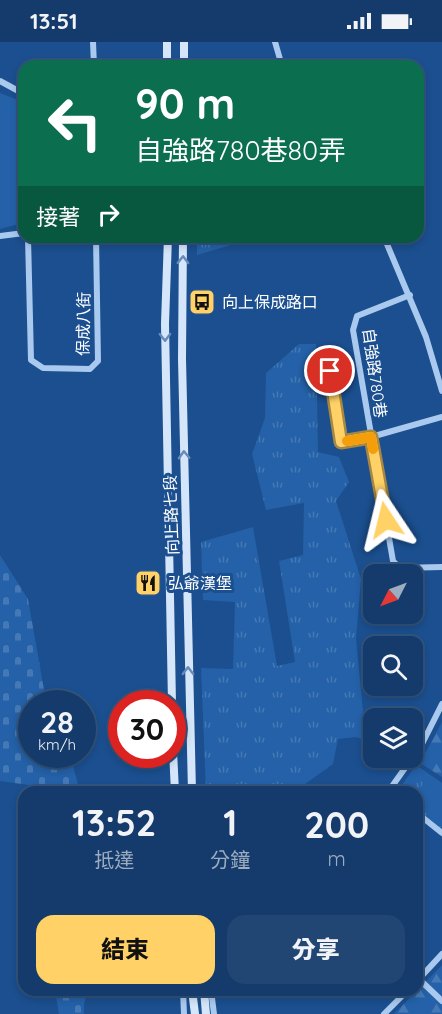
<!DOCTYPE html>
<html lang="zh-TW">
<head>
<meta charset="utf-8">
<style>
  body { margin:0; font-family:Quicksand,"Noto Sans TC",sans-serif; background:#214673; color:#f1f3f6; height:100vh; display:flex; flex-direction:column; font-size:22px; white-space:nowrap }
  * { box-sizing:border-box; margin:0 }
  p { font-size:20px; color:#9dadc1 }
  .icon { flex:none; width:33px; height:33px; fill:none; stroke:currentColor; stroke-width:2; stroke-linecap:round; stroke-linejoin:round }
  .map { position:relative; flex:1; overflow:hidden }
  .panel { position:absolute; left:18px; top:744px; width:405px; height:210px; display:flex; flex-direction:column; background:#143b6b; border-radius:18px; box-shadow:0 3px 9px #0003,0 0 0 2px #33557e }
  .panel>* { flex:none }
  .hud { position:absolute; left:18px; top:18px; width:406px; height:183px; border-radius:18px; box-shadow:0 3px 9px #0003,0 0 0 2px #33557e; background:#0b6e4f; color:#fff; overflow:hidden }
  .needle { width:39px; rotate:228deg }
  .fabs { position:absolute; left:363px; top:522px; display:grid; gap:12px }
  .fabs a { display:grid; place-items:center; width:60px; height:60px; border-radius:12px; background:#143b6b; box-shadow:0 3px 9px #0003,0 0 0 2px #33557e; font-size:30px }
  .speed { position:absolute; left:18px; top:648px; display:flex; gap:12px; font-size:30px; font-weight:700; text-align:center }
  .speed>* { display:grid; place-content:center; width:78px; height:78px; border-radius:50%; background:#143b6b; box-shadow:0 3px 9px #0003,0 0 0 2px #33557e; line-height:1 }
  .speed small { font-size:15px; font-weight:400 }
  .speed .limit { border:9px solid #d22; background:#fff; color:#111 }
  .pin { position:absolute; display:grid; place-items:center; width:51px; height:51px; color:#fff; margin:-26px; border:3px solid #fff; border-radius:50%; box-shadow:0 2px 6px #0007 }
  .me { position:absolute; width:66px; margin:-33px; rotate:350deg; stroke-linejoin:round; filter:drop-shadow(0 0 4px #0008) }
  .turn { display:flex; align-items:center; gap:21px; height:126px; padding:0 18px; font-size:27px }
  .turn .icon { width:78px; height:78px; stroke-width:2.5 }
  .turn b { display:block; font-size:42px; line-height:51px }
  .then { display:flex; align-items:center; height:57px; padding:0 18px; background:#0003; gap:12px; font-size:22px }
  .eta { display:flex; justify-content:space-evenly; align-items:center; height:102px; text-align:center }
  .eta b { font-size:36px; font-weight:800; line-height:42px }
  .cta { display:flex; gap:12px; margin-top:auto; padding:12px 18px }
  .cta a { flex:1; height:69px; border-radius:18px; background:#ffd166; color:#111; font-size:24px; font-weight:800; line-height:69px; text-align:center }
  .cta a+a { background:#214673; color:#f1f3f6 }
  .status { display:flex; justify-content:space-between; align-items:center; height:42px; padding:0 30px; background:#143b6b; direction:ltr }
  .status svg { height:16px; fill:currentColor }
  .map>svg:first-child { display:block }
  .grass { fill:url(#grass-tufts) }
  .forest { fill:url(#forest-firs) }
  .cemetery { fill:url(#cemetery-stones) }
  .pitch { fill:#2461a8 }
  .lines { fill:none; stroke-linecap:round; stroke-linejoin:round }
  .street { stroke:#a9c9ee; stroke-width:6 }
  .secondary { stroke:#d6e6fa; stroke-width:8 }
  .oneway { stroke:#668bba }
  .route-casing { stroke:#a68842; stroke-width:15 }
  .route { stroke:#ffd166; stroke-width:10 }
  .slow { stroke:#f59e0b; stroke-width:10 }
  .labels { text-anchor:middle; stroke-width:6; stroke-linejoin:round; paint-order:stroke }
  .poi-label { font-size:16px; fill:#fff; stroke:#1b4f8f; text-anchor:start }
  .street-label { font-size:16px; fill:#fff; stroke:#1b4f8f }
</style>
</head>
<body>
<div class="status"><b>13:51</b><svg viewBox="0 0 49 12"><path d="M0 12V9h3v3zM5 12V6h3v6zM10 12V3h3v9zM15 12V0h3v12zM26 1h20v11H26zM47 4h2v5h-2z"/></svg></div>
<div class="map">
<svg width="442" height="972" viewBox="0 0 442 972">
  <defs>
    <pattern id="grass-tufts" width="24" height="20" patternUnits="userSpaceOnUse" patternTransform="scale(1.5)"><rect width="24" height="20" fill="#2461a8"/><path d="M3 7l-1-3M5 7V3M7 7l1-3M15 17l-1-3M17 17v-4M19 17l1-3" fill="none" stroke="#4579b5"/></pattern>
    <pattern id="forest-firs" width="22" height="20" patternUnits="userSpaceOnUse" patternTransform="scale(1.5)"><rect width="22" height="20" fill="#2461a8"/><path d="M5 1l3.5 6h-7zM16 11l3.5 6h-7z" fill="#4579b5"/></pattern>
    <pattern id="cemetery-stones" width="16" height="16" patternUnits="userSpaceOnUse" patternTransform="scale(1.5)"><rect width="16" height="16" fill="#2461a8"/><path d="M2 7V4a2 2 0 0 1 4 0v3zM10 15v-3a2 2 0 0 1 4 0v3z" fill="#4579b5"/></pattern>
  </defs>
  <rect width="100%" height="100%" fill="#1b4f8f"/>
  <g class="grass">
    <polygon points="204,195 258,195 197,213 197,203"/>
    <polygon points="299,302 316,302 318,410 339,415 349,440 336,459 361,537 356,597 364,680 373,693 373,701 356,695 338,697 333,722 305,742 299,750 206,750 201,626 233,627 235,560 203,558 201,500 253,485 277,624 295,620 279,519 303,513 304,461 266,468 252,412 265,376 266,331"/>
    <polygon points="416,723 442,741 442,788 417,768 417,750 397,750"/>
  </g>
  <g class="forest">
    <polygon points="442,680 442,735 420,721"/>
    <polygon points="442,923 442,972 394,972"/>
  </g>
  <g class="cemetery">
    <polygon points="0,513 28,557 46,659 46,661 32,662 32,712 70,713 80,750 30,750 29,743 0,739"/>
    <polygon points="55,948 88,948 84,962 84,972 59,972"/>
  </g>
  <g class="pitch">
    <polygon points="0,51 21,59 22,181 0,187"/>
    <polygon points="425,739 442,750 442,779 417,759 417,751"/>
  </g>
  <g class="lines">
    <g class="street">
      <polyline points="93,0 94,24"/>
      <polyline points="275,0 282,24"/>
      <polyline points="0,39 24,52"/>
      <polyline points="0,194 24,191"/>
      <polyline points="28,195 31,318 43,326 90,327 98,319 96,195"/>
      <polyline points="384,195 426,295 442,349"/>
      <polyline points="410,253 357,274 353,288 393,519 400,526 442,525"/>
      <polyline points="330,329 341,400 371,395 442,375"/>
      <polyline points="388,750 422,702 442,662"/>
      <polyline points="417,771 442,791"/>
      <polyline points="419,937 442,959"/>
      <polyline points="417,939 442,912"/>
      <polyline points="183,948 184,972"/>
      <polyline points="211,948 214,972"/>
      <polyline points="384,972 408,948"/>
    </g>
    <g class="secondary">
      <polyline points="167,0 167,24"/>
      <polyline points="184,24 184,0"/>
      <polyline points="168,195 165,282 172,662"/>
      <polyline points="183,195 182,317 192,750"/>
      <polyline points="172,688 175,750"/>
      <polyline points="192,948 195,972"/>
      <polyline points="204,948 206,972"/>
    </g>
  </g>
  <defs><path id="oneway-chevron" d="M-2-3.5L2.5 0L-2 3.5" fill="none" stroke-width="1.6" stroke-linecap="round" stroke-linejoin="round" transform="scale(1.5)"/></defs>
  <g class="oneway">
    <use href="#oneway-chevron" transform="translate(183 218) rotate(-89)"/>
    <use href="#oneway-chevron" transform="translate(165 295) rotate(89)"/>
    <use href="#oneway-chevron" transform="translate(184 413) rotate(-92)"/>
    <use href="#oneway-chevron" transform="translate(188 629) rotate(-90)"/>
  </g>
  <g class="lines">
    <g class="route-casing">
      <polyline id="route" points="330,329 341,400 371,395 386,478"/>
    </g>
    <use href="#route" class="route"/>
    <polyline class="slow" points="347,399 371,395 373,407"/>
  </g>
  <defs>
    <g id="bus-square" transform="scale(1.35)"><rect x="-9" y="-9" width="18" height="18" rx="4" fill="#ffd166" stroke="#1b4f8f"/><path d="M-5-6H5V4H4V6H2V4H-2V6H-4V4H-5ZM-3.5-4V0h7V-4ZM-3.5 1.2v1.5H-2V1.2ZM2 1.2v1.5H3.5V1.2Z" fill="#111"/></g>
    <g id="restaurant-square" transform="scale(1.35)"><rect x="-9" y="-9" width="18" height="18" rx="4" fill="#ffd166" stroke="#1b4f8f"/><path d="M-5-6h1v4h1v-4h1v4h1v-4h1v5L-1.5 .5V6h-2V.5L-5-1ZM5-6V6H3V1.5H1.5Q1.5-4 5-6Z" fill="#111"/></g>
  </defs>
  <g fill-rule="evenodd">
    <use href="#bus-square" x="202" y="260"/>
    <use href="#restaurant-square" x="148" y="541"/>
  </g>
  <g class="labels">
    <g class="poi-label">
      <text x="222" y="266">向上保成路口</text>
      <text x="168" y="547">弘爺漢堡</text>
    </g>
    <g class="street-label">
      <text transform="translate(83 282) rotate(-89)" y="6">保成八街</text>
      <text transform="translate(375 331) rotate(82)" y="6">自強路780巷</text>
      <text transform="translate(171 473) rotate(-92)" y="6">向上路七段</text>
    </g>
  </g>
</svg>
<div class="fabs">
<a><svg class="needle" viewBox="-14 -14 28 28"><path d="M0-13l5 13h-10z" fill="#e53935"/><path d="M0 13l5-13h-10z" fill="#9dadc1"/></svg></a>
<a><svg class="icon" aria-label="search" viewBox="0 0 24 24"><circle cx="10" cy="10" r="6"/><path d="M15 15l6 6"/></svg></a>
<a><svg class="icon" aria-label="layers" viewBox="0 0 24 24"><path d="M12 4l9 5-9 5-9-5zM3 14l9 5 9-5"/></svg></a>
</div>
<div class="speed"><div>28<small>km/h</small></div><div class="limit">30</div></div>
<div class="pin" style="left:330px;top:329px;background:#d93025"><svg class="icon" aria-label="arrive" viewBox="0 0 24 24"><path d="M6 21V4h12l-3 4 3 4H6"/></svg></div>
<svg class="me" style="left:386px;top:478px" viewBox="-20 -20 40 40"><path d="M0-17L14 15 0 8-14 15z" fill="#ffd166" stroke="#fff" stroke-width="4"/></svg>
<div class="hud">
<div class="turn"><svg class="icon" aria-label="left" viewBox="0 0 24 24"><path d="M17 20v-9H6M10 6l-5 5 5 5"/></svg><div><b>90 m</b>自強路780巷80弄</div></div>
<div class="then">接著<svg class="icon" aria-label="right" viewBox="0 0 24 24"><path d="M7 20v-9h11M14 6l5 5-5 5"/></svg></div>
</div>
<section class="panel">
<div class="eta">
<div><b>13:52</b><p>抵達</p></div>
<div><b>1</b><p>分鐘</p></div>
<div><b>200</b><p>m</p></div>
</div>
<div class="cta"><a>結束</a><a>分享</a></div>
</section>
</div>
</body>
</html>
